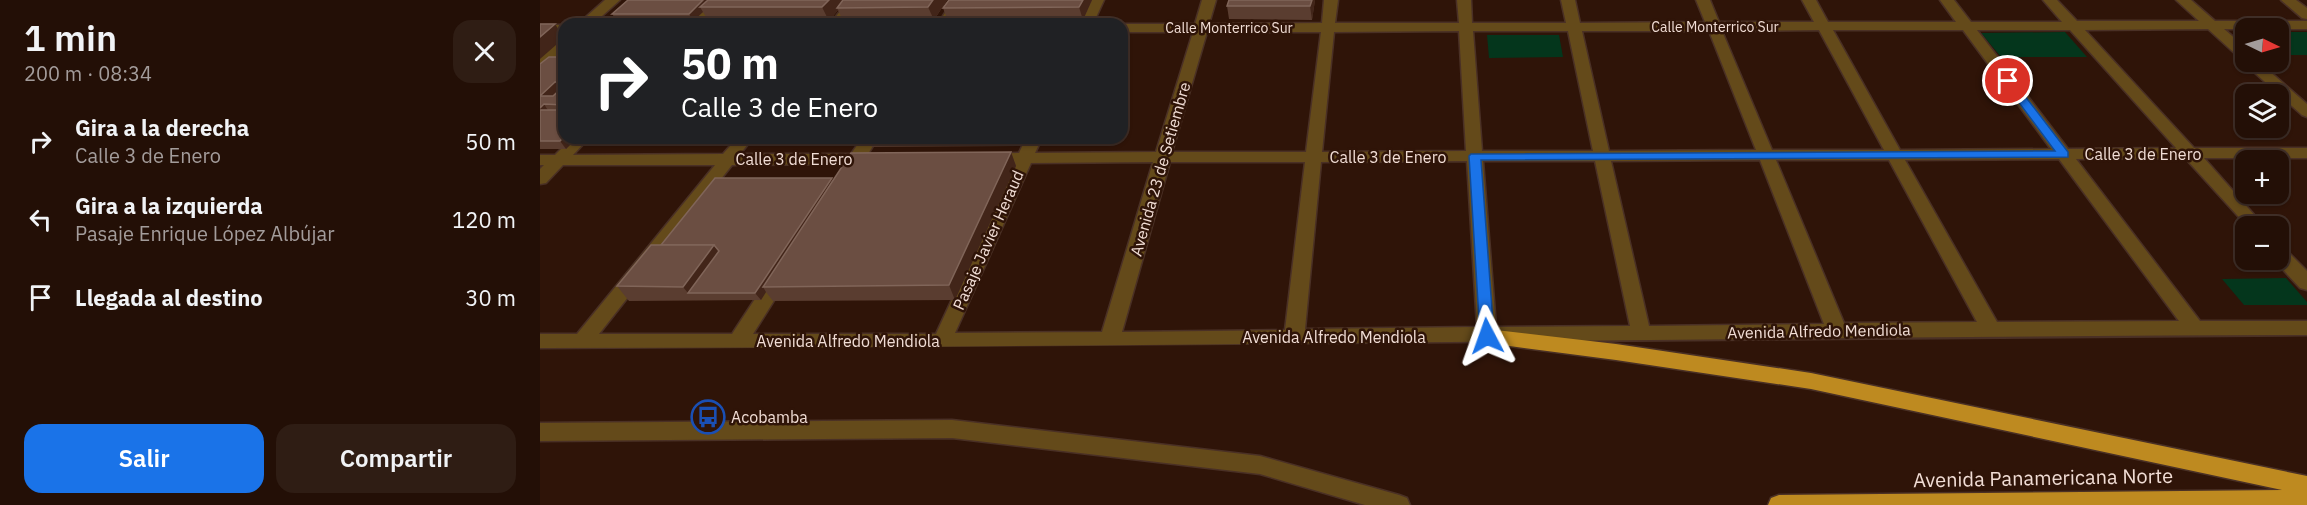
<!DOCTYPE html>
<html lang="es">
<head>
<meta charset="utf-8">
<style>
  body { margin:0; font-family:"IBM Plex Sans",sans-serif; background:#2f1d14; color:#f1f3f6; height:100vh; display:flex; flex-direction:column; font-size:22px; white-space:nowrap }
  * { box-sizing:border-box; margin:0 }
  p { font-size:20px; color:#a39c9b }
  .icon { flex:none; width:33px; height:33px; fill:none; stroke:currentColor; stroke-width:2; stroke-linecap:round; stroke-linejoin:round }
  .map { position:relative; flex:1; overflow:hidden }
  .sheet { display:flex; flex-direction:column; background:#230f06; width:540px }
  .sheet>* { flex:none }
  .top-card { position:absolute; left:18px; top:18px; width:570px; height:126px; border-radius:18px; box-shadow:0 2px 4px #0004,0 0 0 2px #402f28; background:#202124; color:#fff; overflow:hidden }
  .needle { width:39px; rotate:95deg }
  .tools { position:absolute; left:1695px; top:18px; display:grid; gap:12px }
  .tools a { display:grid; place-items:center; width:54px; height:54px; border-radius:12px; background:#230f06; box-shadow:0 2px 4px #0004,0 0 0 2px #402f28; font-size:30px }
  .pin { position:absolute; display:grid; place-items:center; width:51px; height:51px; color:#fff; margin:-26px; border:3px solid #fff; border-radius:50%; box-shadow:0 2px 6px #0007 }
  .me { position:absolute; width:66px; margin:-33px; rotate:356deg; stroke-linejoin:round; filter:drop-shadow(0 0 4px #0008) }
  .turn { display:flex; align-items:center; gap:21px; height:126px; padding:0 24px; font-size:27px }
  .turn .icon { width:78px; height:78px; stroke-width:2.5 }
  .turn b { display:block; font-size:42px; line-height:51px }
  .round { display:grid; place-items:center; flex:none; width:63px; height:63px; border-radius:18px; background:#2f1d14 }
  .summary { display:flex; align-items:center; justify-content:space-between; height:102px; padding:0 24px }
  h1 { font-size:36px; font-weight:600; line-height:45px }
  .cta { display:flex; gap:12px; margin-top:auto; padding:12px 24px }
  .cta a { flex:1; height:69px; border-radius:18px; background:#1a73e8; color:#fff; font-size:24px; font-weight:600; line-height:69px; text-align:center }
  .cta a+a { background:#2f1d14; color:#f1f3f6 }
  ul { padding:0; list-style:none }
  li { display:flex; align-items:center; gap:18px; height:78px; padding:0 24px }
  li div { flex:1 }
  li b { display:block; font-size:22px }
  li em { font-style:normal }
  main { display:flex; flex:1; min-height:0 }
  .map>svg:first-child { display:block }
  .green { fill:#04361c }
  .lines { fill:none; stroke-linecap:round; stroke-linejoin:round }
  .minor-casing { stroke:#4a3025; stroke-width:3 }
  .highway-casing { stroke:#4a3025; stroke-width:3 }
  .minor { fill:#644a1a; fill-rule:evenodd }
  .highway { fill:#be8a20; fill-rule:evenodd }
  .wall { fill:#5a3d30 }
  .shaded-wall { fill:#422519 }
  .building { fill:#6b4e42; stroke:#806559; stroke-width:1.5 }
  .route { fill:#1a73e8; stroke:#114b97; stroke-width:1.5 }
  .labels { text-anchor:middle; stroke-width:5; stroke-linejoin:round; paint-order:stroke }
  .far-street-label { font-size:14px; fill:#f1ddd5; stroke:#2f1408 }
  .street-label { font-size:16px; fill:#f1ddd5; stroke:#2f1408 }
  .poi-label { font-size:16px; fill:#f1ddd5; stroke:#2f1408; text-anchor:start }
  .near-street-label { font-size:20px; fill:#f1ddd5; stroke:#2f1408 }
</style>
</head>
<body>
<main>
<section class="sheet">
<div class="summary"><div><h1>1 min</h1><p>200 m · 08:34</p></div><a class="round"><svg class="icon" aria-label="close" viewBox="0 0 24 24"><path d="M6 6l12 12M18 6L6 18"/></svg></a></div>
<ul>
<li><svg class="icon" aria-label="right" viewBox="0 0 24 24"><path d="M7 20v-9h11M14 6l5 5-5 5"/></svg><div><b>Gira a la derecha</b><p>Calle 3 de Enero</p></div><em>50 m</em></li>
<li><svg class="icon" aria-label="left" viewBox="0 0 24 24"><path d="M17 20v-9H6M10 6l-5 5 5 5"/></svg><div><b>Gira a la izquierda</b><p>Pasaje Enrique López Albújar</p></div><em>120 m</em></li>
<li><svg class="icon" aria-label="arrive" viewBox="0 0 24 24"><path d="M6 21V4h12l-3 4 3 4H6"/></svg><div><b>Llegada al destino</b></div><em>30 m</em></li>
</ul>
<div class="cta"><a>Salir</a><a>Compartir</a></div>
</section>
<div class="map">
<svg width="1767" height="505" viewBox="0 0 1767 505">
  <rect width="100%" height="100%" fill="#2f1408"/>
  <g class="green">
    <polygon points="1525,32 1547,57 1461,57 1441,33"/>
    <polygon points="1767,32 1767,55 1739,55 1739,32"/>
    <polygon points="947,35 1019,35 1023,57 949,58"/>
    <polygon points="1746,278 1767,302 1767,305 1704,305 1682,279"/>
  </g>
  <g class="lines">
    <g class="minor-casing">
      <g id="minor">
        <polygon points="65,0 80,0 53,24 38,24"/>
        <polygon points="172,0 187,0 164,24 149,24"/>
        <polygon points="309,0 323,0 304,24 290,24"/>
        <polygon points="413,0 427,0 412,24 398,24"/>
        <polygon points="550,0 564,0 553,24 539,24"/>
        <path d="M662,0h14l-7,24 113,-1 2,-23h14l-3,23h124l-2,-23h14l1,23h94l-5,-23h14l5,23 125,-1 -9,-22h14l9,22h95l-12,-22h14l12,22h128l-16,-22h14l17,22h91l-19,-22h14l20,21h122l-23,-21h15l24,21h92v8h-83l22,19v14h13l48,42v13l-5,-2 -56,-50 -1,-5 -4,-1 -33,-30 -123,1 109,118h113v10h-103l60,68h-17l-62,-68 -109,1 124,162h107v14c-590,2 -1177,13 -1767,13v-14h37l138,-169h-152l-17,18 -6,1v-15l4,-4h-4v-10h15l17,-17h17l-16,17 150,-1 14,-16h16l-13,16h111l11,-16h16l-10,16 9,1 2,4 -2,4 -16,1 -4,7h-12l-2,-4 2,-3 -113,1 -133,169h133l42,-64 7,-2 7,2 2,5 -37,59h183l79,-171 -32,-1 -2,-4 2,-4 36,-1 7,-15h16l-7,15 121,-1 37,-120h-71v-8h73zM1279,30l65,120h-112l-50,-119zM1293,30h130l88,119 -151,1zM1437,30h93l106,118 -108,1zM919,31l7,120 -144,1 12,-120zM933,31h95l25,120h-111zM1042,31h127l47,119 -147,1zM667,32h114l-15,120h-134zM1519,159l120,162 -182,1 -92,-162zM1220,160l64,164 -175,2 -38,-165zM1236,160h113l88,162 -133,1zM927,161l10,166 -172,2 16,-167zM943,161h112l35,165 -134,1zM613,162l-51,170 -147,1 76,-170zM630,162h135l-20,168 -163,2z"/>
        <polygon points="1741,0 1756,0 1767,8 1767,19 1762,18"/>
        <rect x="0" y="25" width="24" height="8"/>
        <polygon points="24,38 24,49 5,66 0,67 0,56 19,39"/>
        <polygon points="1738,246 1744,248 1767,271 1767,290 1760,288 1734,260 1738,260"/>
        <polygon points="412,420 720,456 859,495 867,498 870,505 825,505 720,474 412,438 0,441 0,423"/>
      </g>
    </g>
    <g class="highway-casing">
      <polygon id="highway" points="947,329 1076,344 1271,373 1767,476 1767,505 1228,505 1231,498 1239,495 1742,490 1271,389 1076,360 947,343 940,341 937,336 940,331"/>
    </g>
    <use href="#minor" class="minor"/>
    <use href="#highway" class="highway"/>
  </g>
  <g class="wall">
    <polygon points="88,0 407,0 394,20 303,21 298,10 289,21 168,20 163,12 153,21 77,21 72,14"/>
    <polygon points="552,0 543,20 408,21 403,8"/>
    <polygon points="689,0 775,0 772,20 689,19 687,6"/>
    <polygon points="24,57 24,138 37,138 26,149 0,149 0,64"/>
    <polygon points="208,138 325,138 320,145 213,146"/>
    <polygon points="328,138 489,138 486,146 332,147"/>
    <polygon points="471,152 476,166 415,300 233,301 226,292 221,300 89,301 77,286 121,245 293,180"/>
  </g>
  <g class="shaded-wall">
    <polygon points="163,0 175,0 160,7 163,12 153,21 149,14"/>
    <polygon points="289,0 306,0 297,8 298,10 289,21 282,7"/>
    <polygon points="393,0 407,0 394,20 388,7"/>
    <polygon points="543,0 552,0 543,20 539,7"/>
    <polygon points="772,0 775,0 772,20 770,6"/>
    <polygon points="15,24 24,38 0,59 0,37"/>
    <polygon points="15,82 21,90 5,103 0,96"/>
    <polygon points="4,104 9,112 0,113 0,108"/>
    <polygon points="24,137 24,138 37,138 26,149 20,141"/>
    <polygon points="317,138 325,138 320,145"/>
    <polygon points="483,138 489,138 486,146"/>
    <polygon points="471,152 476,166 415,300 409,285"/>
    <polygon points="292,178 296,186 223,287 226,292 221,300 215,293"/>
    <polygon points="174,245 184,259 148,293 143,287"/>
  </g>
  <g class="building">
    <polygon points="88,0 163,0 149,14 72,14"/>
    <polygon points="168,0 289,0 282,7 160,7"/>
    <polygon points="303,0 393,0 388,7 297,8"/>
    <polygon points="409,0 543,0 539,7 403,8"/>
    <polygon points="689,0 772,0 770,6 687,6"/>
    <polygon points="531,22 530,24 396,24 397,23"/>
    <polygon points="0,24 15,24 0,37"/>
    <polygon points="9,57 24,57 24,73 23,74 24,74 24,82 15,82 0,96 0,64"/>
    <polygon points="24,86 24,105 4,104 0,108 0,96 13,96"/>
    <polygon points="0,110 24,110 24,137 20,141 0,141"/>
    <polygon points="471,152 409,285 223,287 311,153"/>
    <polygon points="175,178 292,178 215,293 148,293 179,251 174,245 121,245"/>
    <polygon points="111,245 174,245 143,287 77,286"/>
  </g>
  <polygon class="route" points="1468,78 1472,79 1528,152 1528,157 941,160 954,336 952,340 942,340 940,336 929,156 931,154 1515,151 1463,81"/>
  <defs>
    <g id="bus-ring" transform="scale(1.725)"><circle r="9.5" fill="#2f1408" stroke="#1a4fb4" stroke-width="1.5"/><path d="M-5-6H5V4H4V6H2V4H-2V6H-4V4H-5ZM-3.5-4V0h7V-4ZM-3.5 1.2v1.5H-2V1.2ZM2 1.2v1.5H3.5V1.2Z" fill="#1a4fb4"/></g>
  </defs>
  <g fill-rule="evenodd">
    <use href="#bus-ring" x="168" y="417"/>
  </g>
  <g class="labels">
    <g class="far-street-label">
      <text x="1175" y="32">Calle Monterrico Sur</text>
      <text x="689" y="33">Calle Monterrico Sur</text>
    </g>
    <g class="street-label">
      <text x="1603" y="160">Calle 3 de Enero</text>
      <text x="848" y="163">Calle 3 de Enero</text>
      <text x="254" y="165">Calle 3 de Enero</text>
      <text transform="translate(620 169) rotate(-74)" y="6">Avenida 23 de Setiembre</text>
      <text transform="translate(448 240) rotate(-66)" y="6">Pasaje Javier Heraud</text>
      <text transform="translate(1279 331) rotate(-1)" y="6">Avenida Alfredo Mendiola</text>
      <text x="794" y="343">Avenida Alfredo Mendiola</text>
      <text x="308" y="347">Avenida Alfredo Mendiola</text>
    </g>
    <g class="poi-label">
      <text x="191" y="423">Acobamba</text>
    </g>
    <g class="near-street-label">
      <text transform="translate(1503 478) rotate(-1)" y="7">Avenida Panamericana Norte</text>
    </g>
  </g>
</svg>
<div class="tools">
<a><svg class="needle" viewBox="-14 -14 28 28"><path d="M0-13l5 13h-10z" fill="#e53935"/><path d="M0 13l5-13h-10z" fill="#a39c9b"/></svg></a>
<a><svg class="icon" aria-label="layers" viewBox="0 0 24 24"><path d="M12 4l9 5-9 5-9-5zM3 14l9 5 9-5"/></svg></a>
<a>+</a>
<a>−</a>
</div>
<div class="pin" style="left:1468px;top:81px;background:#d93025"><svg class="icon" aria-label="arrive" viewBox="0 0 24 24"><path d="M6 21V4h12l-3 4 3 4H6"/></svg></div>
<svg class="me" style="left:947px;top:336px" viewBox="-20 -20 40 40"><path d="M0-17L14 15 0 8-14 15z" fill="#1a73e8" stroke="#fff" stroke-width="4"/></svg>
<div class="top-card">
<div class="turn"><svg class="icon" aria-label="right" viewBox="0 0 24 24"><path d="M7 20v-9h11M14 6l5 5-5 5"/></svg><div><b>50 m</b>Calle 3 de Enero</div></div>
</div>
</div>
</main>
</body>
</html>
